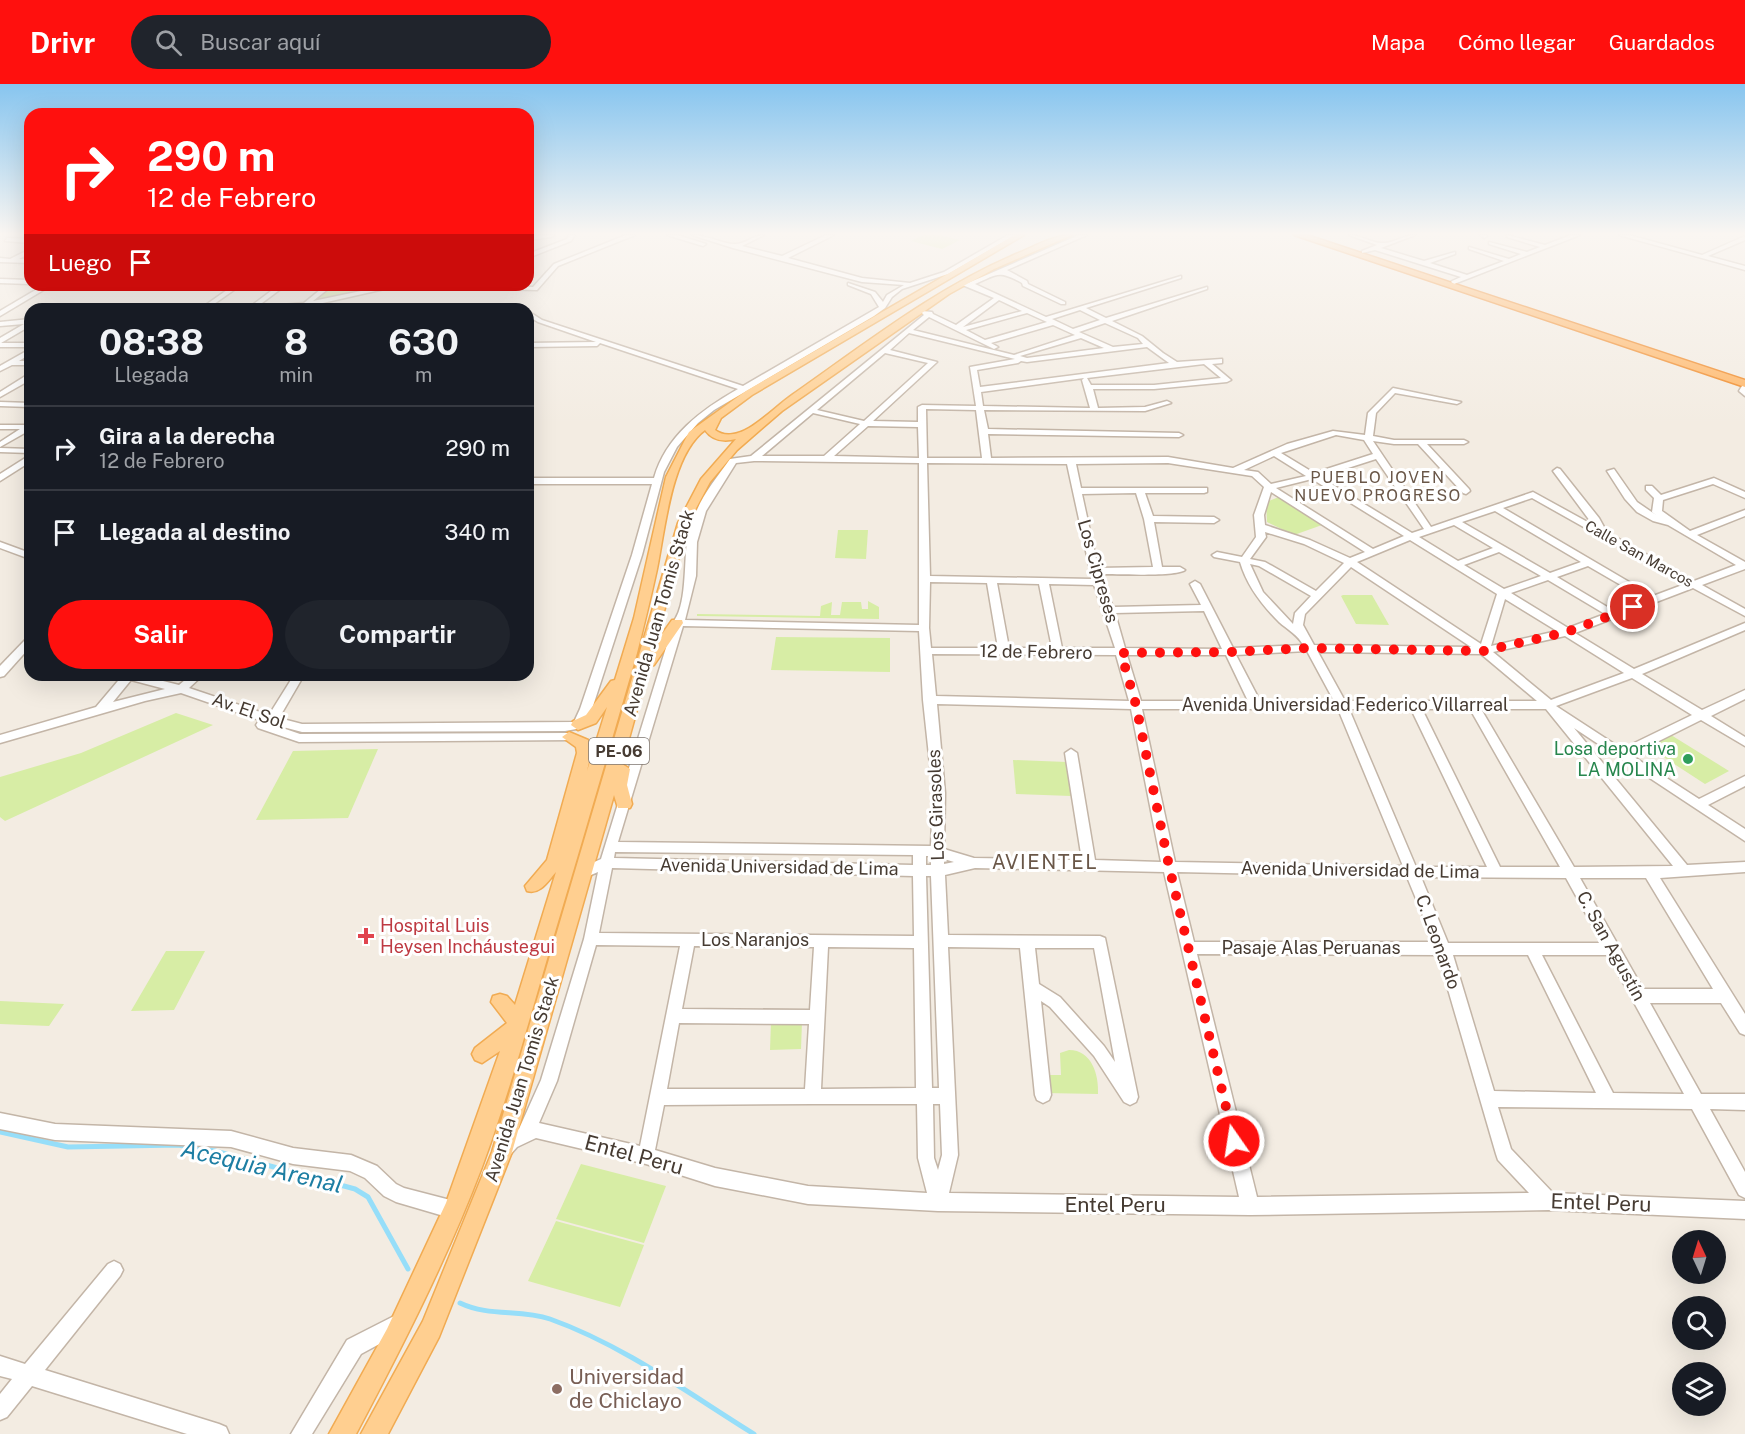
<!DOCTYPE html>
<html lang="es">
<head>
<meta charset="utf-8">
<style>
  body { margin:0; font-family:"Public Sans",sans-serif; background:#20242c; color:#f1f3f6; height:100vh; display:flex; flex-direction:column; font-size:22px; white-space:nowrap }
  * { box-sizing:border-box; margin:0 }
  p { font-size:20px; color:#9ea1a6 }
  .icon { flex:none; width:33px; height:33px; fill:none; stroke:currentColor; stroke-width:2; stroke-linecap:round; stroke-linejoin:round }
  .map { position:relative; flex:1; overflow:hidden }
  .panel { position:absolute; left:24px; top:219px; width:510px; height:378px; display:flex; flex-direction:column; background:#171b24; border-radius:18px; box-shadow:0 6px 24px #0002 }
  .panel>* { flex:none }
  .hud { position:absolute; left:24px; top:24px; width:510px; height:183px; border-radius:18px; box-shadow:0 6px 24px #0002; background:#ff100e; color:#fff; overflow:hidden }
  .needle { width:39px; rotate:356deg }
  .tools { position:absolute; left:1672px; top:1146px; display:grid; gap:12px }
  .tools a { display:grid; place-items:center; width:54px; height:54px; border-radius:50%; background:#171b24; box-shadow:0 6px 24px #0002; font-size:30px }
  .pin { position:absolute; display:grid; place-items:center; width:51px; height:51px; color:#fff; margin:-26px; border:3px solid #fff; border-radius:50%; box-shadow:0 2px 6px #0007 }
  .me { position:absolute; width:66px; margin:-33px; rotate:347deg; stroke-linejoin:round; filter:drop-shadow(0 0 4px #0008) }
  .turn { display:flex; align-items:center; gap:21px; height:126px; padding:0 24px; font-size:27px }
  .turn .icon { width:78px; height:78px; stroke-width:2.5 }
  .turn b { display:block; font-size:42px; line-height:51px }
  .then { display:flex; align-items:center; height:57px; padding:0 24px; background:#0003; gap:12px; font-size:22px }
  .eta { display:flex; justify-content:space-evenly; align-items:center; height:102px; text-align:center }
  .eta b { font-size:36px; font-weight:700; line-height:42px }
  .cta { display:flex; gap:12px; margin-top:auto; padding:12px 24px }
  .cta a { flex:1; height:69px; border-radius:36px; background:#ff100e; color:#fff; font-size:24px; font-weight:700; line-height:69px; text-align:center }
  .cta a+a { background:#20242c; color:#f1f3f6 }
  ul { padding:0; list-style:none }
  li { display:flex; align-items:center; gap:18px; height:84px; padding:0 24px; border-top:2px solid #363941 }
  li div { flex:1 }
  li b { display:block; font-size:22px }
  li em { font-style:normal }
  header { display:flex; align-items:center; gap:36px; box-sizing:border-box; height:84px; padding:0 30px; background:#ff100e; color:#fff }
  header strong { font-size:28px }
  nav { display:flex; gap:33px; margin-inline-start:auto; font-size:21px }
  .search { width:420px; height:54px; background:#20242c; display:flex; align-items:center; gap:15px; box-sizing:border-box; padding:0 21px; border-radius:33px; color:#9ea1a6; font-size:22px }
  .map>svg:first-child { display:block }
  .green { fill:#d7eda5 }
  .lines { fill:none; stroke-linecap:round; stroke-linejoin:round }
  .stream { stroke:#96def9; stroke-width:5 }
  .minor-casing { stroke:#c3b5a7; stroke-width:3 }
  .major-casing { stroke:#f1ab52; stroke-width:3 }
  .highway-casing { stroke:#f08620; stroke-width:3 }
  .minor { fill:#fff; fill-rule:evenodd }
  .major { fill:#ffcf90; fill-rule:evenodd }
  .highway { fill:#ffb462; fill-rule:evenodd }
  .route { stroke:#ff100e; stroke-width:10; stroke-dasharray:0 18 }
  .leisure-dot { fill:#2e9e5b; stroke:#fff; stroke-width:2 }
  .health-dot { fill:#e0444e; stroke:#fff; stroke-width:2 }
  .education-dot { fill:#8d6e63; stroke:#fff; stroke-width:2 }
  .labels { text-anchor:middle; stroke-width:6; stroke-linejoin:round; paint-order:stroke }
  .far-street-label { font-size:15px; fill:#463b32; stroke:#fff }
  .far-neighbourhood-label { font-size:16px; letter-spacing:1.5px; fill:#6a5748; stroke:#fff }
  .shield { fill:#fff; stroke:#7e7670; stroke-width:1.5 }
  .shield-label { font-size:16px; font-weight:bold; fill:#463b32 }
  .street-label { font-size:18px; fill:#463b32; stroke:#fff }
  .leisure-label { font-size:18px; fill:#27864d; stroke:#fff; text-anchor:end }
  .health-label { font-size:18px; fill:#be3a42; stroke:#fff; text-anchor:start }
  .neighbourhood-label { font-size:20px; letter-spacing:1.5px; fill:#6a5748; stroke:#fff }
  .near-street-label { font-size:21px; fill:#463b32; stroke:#fff }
  .near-education-label { font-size:21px; fill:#785e54; stroke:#fff; text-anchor:start }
  .near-water-label { font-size:24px; font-style:italic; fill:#1d7ea3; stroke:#fff }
</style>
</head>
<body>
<header>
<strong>Drivr</strong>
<div class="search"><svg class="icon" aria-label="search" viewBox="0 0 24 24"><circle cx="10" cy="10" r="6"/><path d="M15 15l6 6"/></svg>Buscar aquí</div>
<nav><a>Mapa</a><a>Cómo llegar</a><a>Guardados</a></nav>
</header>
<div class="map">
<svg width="1745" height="1350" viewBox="0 0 1745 1350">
  <rect width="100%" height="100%" fill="#f3ece2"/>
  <g class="green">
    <polygon points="923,151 940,151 960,156 942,165 911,157"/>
    <polygon points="331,201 385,201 310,218"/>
    <polygon points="1279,413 1322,441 1294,451 1267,438 1266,418"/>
    <polygon points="838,446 868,446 866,475 835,474"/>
    <polygon points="1343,511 1372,511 1389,541 1356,540 1341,512"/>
    <polygon points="868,517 879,523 879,535 697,532 697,530 820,532 821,522 832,518 831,531 840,531 842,518 861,518 862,525 868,525"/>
    <polygon points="776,553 890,554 890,588 771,586"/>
    <polygon points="176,629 213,641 5,737 0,733 0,693 81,669"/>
    <polygon points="1671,651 1729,687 1705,700 1648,663"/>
    <polygon points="378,665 348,734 256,736 293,667"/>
    <polygon points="1013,676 1067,678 1071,712 1016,710"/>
    <polygon points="166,867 205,867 174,926 131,927"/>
    <polygon points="0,917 64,920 49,942 0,940"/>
    <polygon points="771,938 802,938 801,965 770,966"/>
    <path d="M1069,966c23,0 30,25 29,44l-53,-1 -1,-18h17l-1,-22z"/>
    <polygon points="581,1080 666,1102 644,1159 556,1135"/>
    <polygon points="556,1137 644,1161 620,1223 528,1197"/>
  </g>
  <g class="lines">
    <g class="stream">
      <polyline points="0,1048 68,1063 178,1061 215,1067 355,1105 368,1113 408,1185"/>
      <path d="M460,1219c29,14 60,6 90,16 73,26 138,74 204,115"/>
    </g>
    <g class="minor-casing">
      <g id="minor">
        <polygon points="554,151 551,153 528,156 528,152"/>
        <polygon points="569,151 575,151 571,157 528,174 528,170 567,155"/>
        <polygon points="626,151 635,151 558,182 537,206 432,203 429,201 533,203 554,180"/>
        <polygon points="667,151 677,151 706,160 703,162"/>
        <path d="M692,151c15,0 34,10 44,9 10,0 17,-9 28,-9l-22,11 40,10 44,-21h8l-46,23 74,20 48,5 34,-11 64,-37h7l-67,39 -46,15 -10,8 -7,11 -11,8 -160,94 -16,13 -21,24 -13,25 -22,83 -50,154 -10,19 -17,3 -263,1 -34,-9 32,11 269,-1 6,4 -2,3 -274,2 -41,-14 -2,-3 2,-3h7l-84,-29 -36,8 -145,42v-8l96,-28 27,-32h16l40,10 12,-10h12l-14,13 80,27 25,-40h10l-25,43 23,6 272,-2 6,-13 52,-154 20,-71h-124v-6h126c12,-42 47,-68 84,-89l-138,-46 -3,3 -69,1v-4l68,-1 -58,-20 -10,-6v-5l14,9 201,66 136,-79 -8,-13 -23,-9v-2l27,9 8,10 4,-7 17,-10 -42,-3 -129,-34zM131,596l34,9 -52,13z"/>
        <path d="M1079,151h8l-80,35 20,11 1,3 37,18v2h-4l-38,-18 -1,-3c-24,-13 -24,-9 -47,1l71,33 135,-41v2l-95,30 20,10 101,-31v2l-95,32 30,15 21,17 14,9 45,-3v4l-10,1 19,16 -4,2 -73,7h-61l5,19 47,-1 22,-6 4,2 -26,8 -161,-1 4,19 191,4 4,2 -4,2 -191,-3 3,24 177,-1 65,11 54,-24 46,-13 32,4 3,-22 25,-25 68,14 -4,2 -62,-11 -19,20 -3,23 21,4h70l4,2 -4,2h-37l42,45 1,2 -4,3 -3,-1 -45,-49h-24l-21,-3 58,86 102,-35 60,33 -40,-54 4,-3 3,1 39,49 5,9 -1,3 91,51 42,-16 -68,-40 -15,-4 -16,-9 -12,-13 -18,-28 7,-2 23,33 19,13 -4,-3 2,-14 -8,-8v-4h6l9,9 53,-17 31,14v6l-32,-14 -50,16 -1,11 28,20 55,-21v6l-48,19 48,27v7l-43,16 43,24v7l-52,-28 -118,45 59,36 111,-46v7l-103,44 60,36 43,-20v9l-34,17 34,21v9l-44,-26 -70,35 68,44 46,-23v10l-37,19 37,24v12l-171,-113 113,137 58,-3v10l-85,6 85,136v21l-5,-2 -19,-30h-71l51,91h44v16l-35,-1 35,63v26l-6,-3 -47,-86 -194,-2 13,42 42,44 192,8v18l-196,-9 -299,5 -312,-4 -130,-7 -93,-18 -69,-22 -110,-26 -19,9 -7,8 -6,2 -6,-2 -2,-6c5,-12 12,-15 23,-20l22,-49 43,-141 14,-67 -14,6 -5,-1 -2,-4 2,-4 22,-10 72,-234 -1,-2c15,-14 12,-62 15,-81 2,-9 6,-19 8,-27 7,-20 23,-39 35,-56l21,-3 173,-141 -3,-3 1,-1 10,1 1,2 23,11 38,-27 -34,-14v-2l8,1zM999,216l23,11 -59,16zM1080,226l20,10 -27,9 -21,-10zM1027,229l20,9 -62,18 -19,-10zM929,233l65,32 4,-2 -7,-4 62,-18 22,10 -61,20 -101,-25zM1105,239l33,15 5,6 -30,3 -34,-15zM909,249l106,26 -45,8 6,39 -54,-1 -4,2v15l-45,-1 64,-59 -47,-12zM1081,254l23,10 -77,10 -7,-2zM1147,263l22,16 -189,24 -3,-17 41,-7 3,-2 6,1zM885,269l43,10 -64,58 -47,-11zM1204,280l17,14 -67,7h-63l-4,-7zM1084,294l-2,2 8,28 -107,-2 -2,-14zM926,325l50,1 6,48h-55zM813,329l47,11 -36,32h-62zM868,342l50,1 1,31 -85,-2zM1336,351l28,5 9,14 -59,19 -33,-20zM1274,372l32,20 -35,8 -13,-12 -14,-2zM1376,375l48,70 -12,4 -92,-56zM754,377l165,2v162l-234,-5 11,-44 1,-34 9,-31 30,-48zM927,379l140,1 25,115 -162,-3zM1168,379l84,13 12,11 -10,28 2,22 -14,20 -25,-5 -5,3 2,2 26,5c7,24 22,43 39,60 8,7 20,14 24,23l-70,3 -33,-64 -5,-3 -5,3 11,21 -88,2 -13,-33c16,0 76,3 85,-4l-5,-3h-18l-8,-45 60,1 5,-3 -5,-3 -61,-1 -8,-23h59l3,-1v-4h-126l-5,-24zM1312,395l92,57 -31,13 -97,-61zM1271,408l94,60 -15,6 -40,-18 -45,-15 -1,-10zM1136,409l8,26 9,48 -55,1 -16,-74zM1532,414l153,86 -32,12 -150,-88zM1495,427l86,51 -31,11 -88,-51zM1454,441l39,23 -35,13 -39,-24zM1265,448l39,12 40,19 -28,28 -51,-29 -15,-3 16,-22zM1410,456l87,54 -16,50 -124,-82zM1499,468l42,24 -37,13 -40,-24zM1250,480l9,2 52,30 -16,17 -2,11 -30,-32zM1588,482l57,33 -31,12 -57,-34zM1351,483l120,80 -157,-2 -11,-20 2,-11zM1548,496l57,34 -37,14 -57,-35zM930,498l57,1 11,65h-67l-2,-20zM997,499l42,1 13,64h-43zM1049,500l45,1 21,63h-53zM1505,515l52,32 -66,15zM1204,527l18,38 -97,-1 -10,-35zM683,542l236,5 4,69 10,93 -2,53 -313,-4zM1565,552l59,37 -73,27 -58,-48zM1307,567l27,50h-74l-24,-46zM1318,568l163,2 56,47h-192zM932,570l184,1 13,46 -193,-5zM1127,571h99l22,46h-107zM1632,594l60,37 -70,34 -66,-43zM937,620l194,5 30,153 -66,-2 -18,-107 -6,-4 -6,4 17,107 -108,-2 -30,-9 1,-56zM1142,625h196l65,157 -228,-4zM1349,625h62l76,158h-71zM1422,625h48l90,158h-60zM1481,625h65l127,157 -99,1zM615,768l298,3v10l-299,-7zM926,772h5v9h-5zM944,775l10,3 -10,2zM612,784l301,8 1,60 -315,-3zM975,784l189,4 75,325 -290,-4 9,-38 -10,-208 72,1 15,147 2,5 6,3 6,-3 2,-5 -10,-94 9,6 44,49 30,46 6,3 6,-3 2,-5 -33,-159 -5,-2 -152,-1 -3,-60zM1177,788l230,5 27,65h-240zM926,792h5l8,212h-7zM1421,793l145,1 36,65h-154zM1580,794h66l67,111h-70zM596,861l84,1 -40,200 -101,-23 18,-42zM694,862l120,1 -4,63 -128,-1zM828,863l86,1 2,140 -95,1zM1035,864h59l21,114 -11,-16 -44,-49 -21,-13zM1197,870l241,1 58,199 2,6 31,33 -272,4zM1453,871h75l68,138 -102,-2zM1542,871h66l76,139 -71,-1zM679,939l130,1 -4,65h-138zM812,1020h105l1,54 9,35 -119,-7 -93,-18 -60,-18 9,-45zM933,1020h7l2,51 -4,15 -4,-12z"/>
        <path d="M1349,151c12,0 22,8 33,8 11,1 21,-8 33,-8l-34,13 43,13 31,-9v2l-25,9 37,12 37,-14 -35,-12v-2l40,12 12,-5 -32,-10v-2l38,10 13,-5 -33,-10v-2l38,10 26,-10h9l-126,49 -3,-2 1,-1 9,-4 -86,-27 -13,3v-2l15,-6z"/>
        <polygon points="1480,151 1486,151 1487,152 1484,154"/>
        <polygon points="1619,151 1629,151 1702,171 1745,152 1745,156 1708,172 1745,182 1745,186"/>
        <polygon points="7,154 30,155 30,159 5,157"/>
        <polygon points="30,165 30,169 19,175 30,175 30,179 0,178 0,174 10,175"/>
        <polygon points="0,195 30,196 30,200 0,199"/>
        <polygon points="44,201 52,201 0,232 0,227"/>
        <polygon points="234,201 241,201 207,225 200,225"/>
        <polygon points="279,201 286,201 254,225 247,225"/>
        <polygon points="326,201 333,201 313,217 390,201 402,201 305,223 256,225 259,223 304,219"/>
        <polygon points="30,235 30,242 1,259 30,259 30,263 0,263 0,254 24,240 0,242 0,238"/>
        <polygon points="30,265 30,270 19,277 30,277 30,281 12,281 0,287 0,282"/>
        <polygon points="27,291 30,291 30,296 0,313 0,308"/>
        <polygon points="1742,302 1745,302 1745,312 1739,307"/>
        <polygon points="0,318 30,319 30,323 0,322"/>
        <polygon points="0,341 30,341 30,346 0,363 0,358 20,345 0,345"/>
        <polygon points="0,364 30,365 30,369 0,368"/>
        <polygon points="30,371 30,378 0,397 0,390"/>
        <polygon points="0,458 30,469 30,475 0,464"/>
        <polygon points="30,554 30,563 4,592 0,593 0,582 26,555"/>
        <polygon points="0,1029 55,1040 231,1047 293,1064 351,1071 377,1082 396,1100 404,1104 454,1117 460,1120 463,1126 460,1132 454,1135 396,1118 384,1112 365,1094 350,1087 293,1080 231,1063 55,1056 0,1045"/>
        <polygon points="114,1177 120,1180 123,1186 120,1192 45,1286 219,1340 226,1343 229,1350 187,1350 32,1302 7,1333 0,1336 0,1310 12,1295 0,1292 0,1272 25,1280 108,1180"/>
        <polygon points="400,1229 407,1231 409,1238 407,1245 361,1270 312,1350 291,1350 347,1256"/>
      </g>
    </g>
    <g class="major-casing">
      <path id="major" d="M1015,151h9l-272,160 -31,23 -6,12c10,8 24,4 34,-2 15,-9 29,-23 43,-33 73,-51 146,-109 229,-143 16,-7 34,-17 51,-17l-78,34 -45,25 -167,117 -45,39 -27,32 -16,30 -12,34 -27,98 17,-24h10l1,3 -29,42 -5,1 -27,98 8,5 -3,16 5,19 -2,4h-12l-4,-13 -102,357 -73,185 -51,97h-27l62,-113 69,-169 186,-629 23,-44 35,-40c-12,3 -23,2 -31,-9 -34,25 -40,100 -48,139 -6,28 -13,56 -20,84 -29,100 -58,199 -88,299 -21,72 -41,145 -67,215 -35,92 -80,180 -126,267h-27l58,-105 59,-126 54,-152 -18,12 -7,-3 -3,-6 3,-6 32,-25 -16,-21 2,-6 7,-2 7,2 8,9 41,-133c-8,9 -16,23 -29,19l-2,-5 22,-26 30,-107 -1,-6 -14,-10 7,-5 19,8 3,13 -4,18 20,-64 -11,16 -18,7 -7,-5 2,-4 13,-6 25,-34 4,-1 19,-62 32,-141 23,-45 57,-41z"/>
    </g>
    <g class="highway-casing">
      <polygon id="highway" points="1294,151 1307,151 1745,296 1745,303"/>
    </g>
    <use href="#minor" class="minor"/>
    <use href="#major" class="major"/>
    <use href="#highway" class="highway"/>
  </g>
  <linearGradient id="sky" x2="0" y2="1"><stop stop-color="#87c5ef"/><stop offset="0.44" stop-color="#faf6f2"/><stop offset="1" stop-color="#faf6f2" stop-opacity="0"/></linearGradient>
  <rect width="1745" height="340" fill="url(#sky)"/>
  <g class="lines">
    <polyline class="route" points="1234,1057 1169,782 1136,621 1121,569 1230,568 1308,564 1484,567 1567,548 1633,523"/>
  </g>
  <circle class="leisure-dot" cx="1688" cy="675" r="6"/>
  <path class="health-dot" d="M363 843h6v6h6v6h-6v6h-6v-6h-6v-6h6z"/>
  <circle class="education-dot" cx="557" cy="1305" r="6"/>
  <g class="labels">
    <g class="far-street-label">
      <text transform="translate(1639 470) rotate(29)" y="5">Calle San Marcos</text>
    </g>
    <g class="far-neighbourhood-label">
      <text x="1378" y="399">PUEBLO JOVEN<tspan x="1378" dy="18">NUEVO PROGRESO</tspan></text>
    </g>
    <rect class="shield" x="589" y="654" width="60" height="26" rx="4.5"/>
    <g class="shield-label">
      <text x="619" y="673">PE-06</text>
    </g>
    <g class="street-label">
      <text transform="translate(1098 487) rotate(74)" y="6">Los Cipreses</text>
      <text transform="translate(659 529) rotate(-74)" y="6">Avenida Juan Tomis Stack</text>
      <text transform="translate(1036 568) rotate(1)" y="6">12 de Febrero</text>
      <text x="1345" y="627">Avenida Universidad Federico Villarreal</text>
      <text transform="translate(249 627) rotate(19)" y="6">Av. El Sol</text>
      <text transform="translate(936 721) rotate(-92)" y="6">Los Girasoles</text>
      <text transform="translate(779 783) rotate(1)" y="6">Avenida Universidad de Lima</text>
      <text transform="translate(1360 786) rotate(1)" y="6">Avenida Universidad de Lima</text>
      <text x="755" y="862">Los Naranjos</text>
      <text transform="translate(1438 858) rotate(70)" y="6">C. Leonardo</text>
      <text transform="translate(1611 862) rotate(61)" y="6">C. San Agustín</text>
      <text x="1311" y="870">Pasaje Alas Peruanas</text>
      <text transform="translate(522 995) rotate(-73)" y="6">Avenida Juan Tomis Stack</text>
    </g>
    <g class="leisure-label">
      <text x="1676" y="671">Losa deportiva<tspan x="1676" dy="21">LA MOLINA</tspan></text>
    </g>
    <g class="health-label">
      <text x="380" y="848">Hospital Luis<tspan x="380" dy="21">Heysen Incháustegui</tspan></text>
    </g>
    <g class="neighbourhood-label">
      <text x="1045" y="785">AVIENTEL</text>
    </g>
    <g class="near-street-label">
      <text transform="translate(634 1071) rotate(15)" y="7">Entel Peru</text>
      <text transform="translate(1601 1119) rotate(2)" y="7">Entel Peru</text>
      <text x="1115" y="1128">Entel Peru</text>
    </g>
    <g class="near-education-label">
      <text x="569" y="1300">Universidad<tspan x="569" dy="24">de Chiclayo</tspan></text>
    </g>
    <g class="near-water-label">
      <text transform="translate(262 1083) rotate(13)" y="8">Acequia Arenal</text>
    </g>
  </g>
</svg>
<div class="tools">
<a><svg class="needle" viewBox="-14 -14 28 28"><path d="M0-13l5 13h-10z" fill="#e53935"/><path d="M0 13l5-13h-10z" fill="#9ea1a6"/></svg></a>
<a><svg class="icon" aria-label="search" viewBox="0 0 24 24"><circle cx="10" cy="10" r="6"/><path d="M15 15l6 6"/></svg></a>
<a><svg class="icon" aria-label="layers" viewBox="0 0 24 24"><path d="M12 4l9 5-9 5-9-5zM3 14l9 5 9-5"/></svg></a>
</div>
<div class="pin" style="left:1633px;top:523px;background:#d93025"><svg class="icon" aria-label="arrive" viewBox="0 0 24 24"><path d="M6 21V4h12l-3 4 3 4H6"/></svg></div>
<svg class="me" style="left:1234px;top:1057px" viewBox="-20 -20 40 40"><circle r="17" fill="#ff100e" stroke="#fff" stroke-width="3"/><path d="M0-11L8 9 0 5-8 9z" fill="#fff"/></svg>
<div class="hud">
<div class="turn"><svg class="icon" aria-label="right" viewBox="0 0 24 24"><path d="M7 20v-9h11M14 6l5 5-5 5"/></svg><div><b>290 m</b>12 de Febrero</div></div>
<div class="then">Luego<svg class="icon" aria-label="arrive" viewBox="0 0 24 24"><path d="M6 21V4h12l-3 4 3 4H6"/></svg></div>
</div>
<section class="panel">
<div class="eta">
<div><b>08:38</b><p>Llegada</p></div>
<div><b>8</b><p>min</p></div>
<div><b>630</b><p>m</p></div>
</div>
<ul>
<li><svg class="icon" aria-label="right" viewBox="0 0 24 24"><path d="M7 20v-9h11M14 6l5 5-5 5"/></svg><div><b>Gira a la derecha</b><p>12 de Febrero</p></div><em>290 m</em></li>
<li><svg class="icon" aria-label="arrive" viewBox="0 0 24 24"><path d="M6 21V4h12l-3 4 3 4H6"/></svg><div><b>Llegada al destino</b></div><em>340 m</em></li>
</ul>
<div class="cta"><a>Salir</a><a>Compartir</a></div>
</section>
</div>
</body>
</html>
